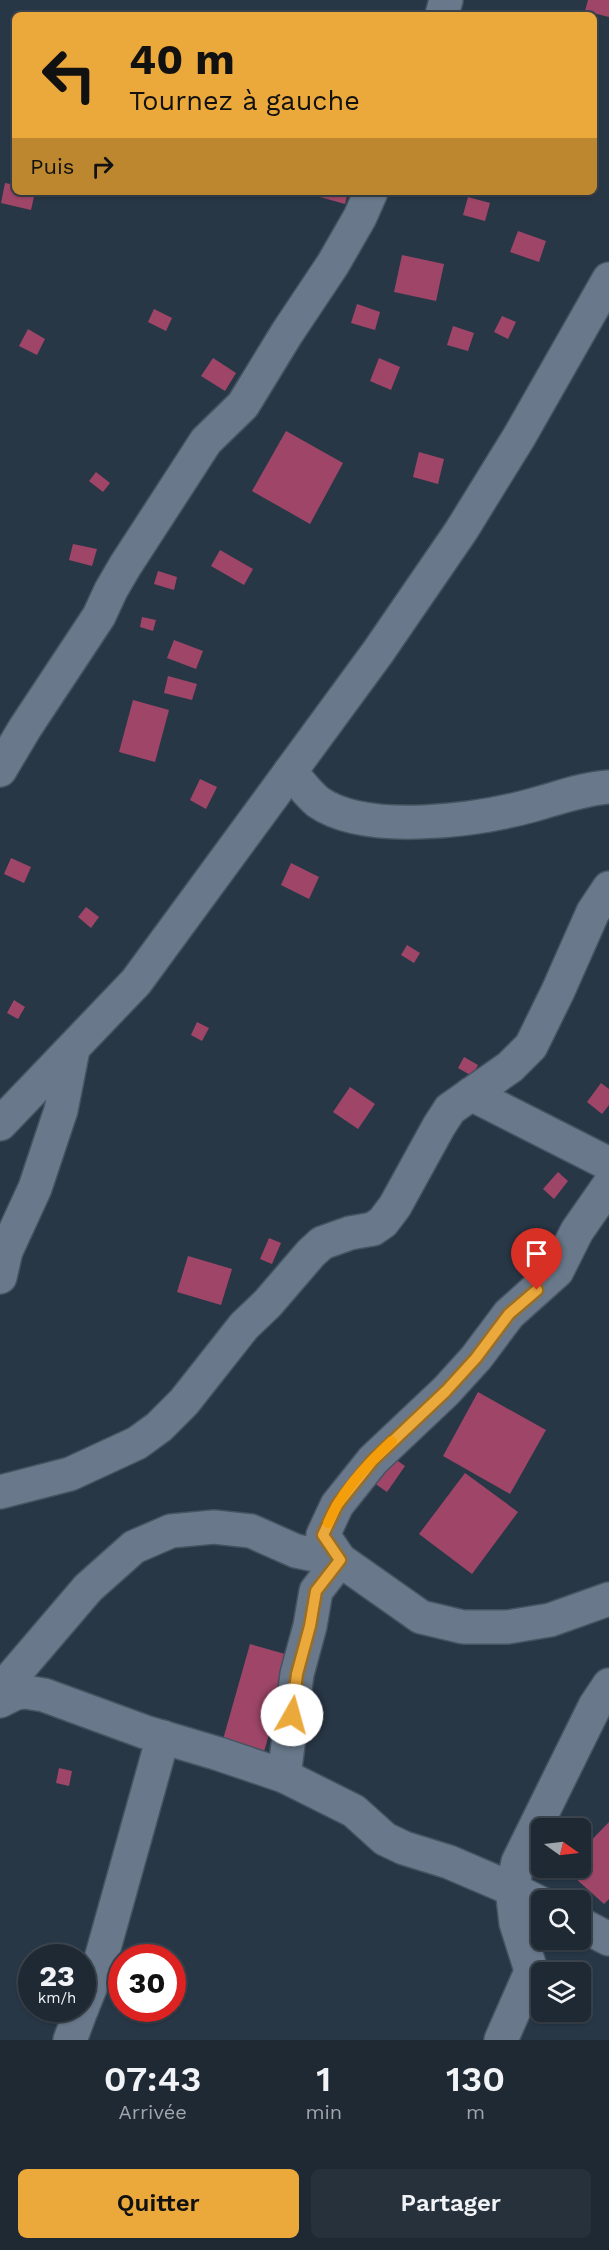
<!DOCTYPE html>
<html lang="fr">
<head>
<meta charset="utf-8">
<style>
  body { margin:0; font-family:"Work Sans",sans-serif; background:#26313c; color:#f1f3f6; height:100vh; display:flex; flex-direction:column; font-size:22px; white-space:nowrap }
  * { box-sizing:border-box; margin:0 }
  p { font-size:20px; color:#a1a6ac }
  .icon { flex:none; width:33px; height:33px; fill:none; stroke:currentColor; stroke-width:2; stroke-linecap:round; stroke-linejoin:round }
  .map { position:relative; height:2040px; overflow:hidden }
  .details { display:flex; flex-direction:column; background:#1e2934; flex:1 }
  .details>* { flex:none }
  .banner { position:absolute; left:12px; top:12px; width:585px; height:183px; border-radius:9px; box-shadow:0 2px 4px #0004,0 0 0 2px #3c454f; background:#eca93b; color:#111; overflow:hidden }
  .needle { width:39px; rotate:104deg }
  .controls { position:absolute; left:531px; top:1818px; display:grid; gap:12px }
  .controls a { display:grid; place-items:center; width:60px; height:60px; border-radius:9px; background:#1e2934; box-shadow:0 2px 4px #0004,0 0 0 2px #3c454f; font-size:30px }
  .speed { position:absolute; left:18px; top:1944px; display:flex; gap:12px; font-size:30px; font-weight:700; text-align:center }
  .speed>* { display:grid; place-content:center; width:78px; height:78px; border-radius:50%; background:#1e2934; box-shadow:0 2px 4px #0004,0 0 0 2px #3c454f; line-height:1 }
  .speed small { font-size:15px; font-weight:400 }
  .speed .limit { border:9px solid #d22; background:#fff; color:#111 }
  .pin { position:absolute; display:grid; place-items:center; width:51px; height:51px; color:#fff; margin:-62px -26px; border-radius:50% 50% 50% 0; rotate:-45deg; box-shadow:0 0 6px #0007 }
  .pin .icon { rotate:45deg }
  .me { position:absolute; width:66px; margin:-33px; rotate:7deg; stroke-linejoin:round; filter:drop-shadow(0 0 4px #0008) }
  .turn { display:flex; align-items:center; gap:21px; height:126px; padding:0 18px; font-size:27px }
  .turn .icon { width:78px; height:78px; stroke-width:2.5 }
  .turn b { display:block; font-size:42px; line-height:51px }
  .then { display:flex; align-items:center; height:57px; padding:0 18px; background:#0003; gap:12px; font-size:22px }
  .eta { display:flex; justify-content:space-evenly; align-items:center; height:102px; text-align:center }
  .eta b { font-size:36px; font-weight:600; line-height:42px }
  .cta { display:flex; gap:12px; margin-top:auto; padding:12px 18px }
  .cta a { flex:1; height:69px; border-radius:9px; background:#eca93b; color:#111; font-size:24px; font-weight:600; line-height:69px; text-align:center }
  .cta a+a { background:#26313c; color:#f1f3f6 }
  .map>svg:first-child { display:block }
  .building { fill:#9f4668 }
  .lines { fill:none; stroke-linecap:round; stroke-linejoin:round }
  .minor-casing { stroke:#465360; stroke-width:36 }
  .minor { stroke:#69798b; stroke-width:33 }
  .route-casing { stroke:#996e26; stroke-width:15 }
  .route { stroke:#eca93b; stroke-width:10 }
  .slow { stroke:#f59e0b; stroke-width:10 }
</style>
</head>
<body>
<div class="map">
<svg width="609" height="2040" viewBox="0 0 609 2040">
  <rect width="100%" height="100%" fill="#283746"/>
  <g class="building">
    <polygon points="588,0 609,0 609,17 585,11"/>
    <polygon points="5,183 15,185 15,192 35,192 31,210 1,203"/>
    <polygon points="302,192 348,192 345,204"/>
    <polygon points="468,197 490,203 485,221 463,215"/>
    <polygon points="518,231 546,241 539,262 510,252"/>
    <polygon points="402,255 444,264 436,301 394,292"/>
    <polygon points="357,304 380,312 375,330 351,323"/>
    <polygon points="154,309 172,318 166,331 148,322"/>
    <polygon points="502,316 516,322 508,339 494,332"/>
    <polygon points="453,326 474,333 468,351 447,345"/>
    <polygon points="28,329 45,339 37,355 19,346"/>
    <polygon points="213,358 236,373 225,391 201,376"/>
    <polygon points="379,358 400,367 391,390 370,381"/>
    <polygon points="286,431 343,463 310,524 252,491"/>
    <polygon points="419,452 444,459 438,484 413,477"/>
    <polygon points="96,472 110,483 103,492 89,481"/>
    <polygon points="73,544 97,549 92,566 69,560"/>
    <polygon points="220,550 253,569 244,585 211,566"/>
    <polygon points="158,571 177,577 174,590 154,584"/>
    <polygon points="142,617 156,620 153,631 140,627"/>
    <polygon points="174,640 203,651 196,669 167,658"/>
    <polygon points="168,676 197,684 192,700 164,693"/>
    <polygon points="133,700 169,710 155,762 119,752"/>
    <polygon points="200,779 217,787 206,809 190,800"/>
    <polygon points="11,858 31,867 24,883 4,874"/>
    <polygon points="291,863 319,877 309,899 281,885"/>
    <polygon points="86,907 99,917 91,928 78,917"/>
    <polygon points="407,945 420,953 414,963 401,955"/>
    <polygon points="14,1000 25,1007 18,1019 7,1013"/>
    <polygon points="197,1022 209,1028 202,1041 191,1035"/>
    <polygon points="464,1057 478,1065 472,1076 458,1068"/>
    <polygon points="601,1083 609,1089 609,1105 602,1114 587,1102"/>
    <polygon points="350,1087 375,1104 358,1129 333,1112"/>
    <polygon points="558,1172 568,1181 554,1199 543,1189"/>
    <polygon points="269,1238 281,1243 272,1264 260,1259"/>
    <polygon points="188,1256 232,1269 221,1305 177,1292"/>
    <polygon points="478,1392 546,1430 510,1494 443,1456"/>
    <polygon points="375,1445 405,1466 387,1492 357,1471"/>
    <polygon points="465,1473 518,1512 472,1574 419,1534"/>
    <polygon points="250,1644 292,1656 263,1755 222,1743"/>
    <polygon points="59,1768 72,1771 69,1786 56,1783"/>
    <polygon points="609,1822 609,1899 604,1904 564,1868 580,1868 580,1852"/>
  </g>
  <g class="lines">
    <g class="minor-casing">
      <g id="minor">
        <polyline points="442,15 446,0"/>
        <polyline points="0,770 25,728 99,616 111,590 125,566 206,441 243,405 287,333 333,264 360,217 371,192"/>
        <path d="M290,772c9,9 18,22 28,30 49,34 161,18 215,3 26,-7 49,-16 76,-18"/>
        <polyline points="471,1094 609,1164"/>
        <polyline points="0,1124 136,982 378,652 461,531 519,437 609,279"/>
        <polyline points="0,1277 6,1251 35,1188 61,1110 73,1049"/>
        <polyline points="0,1492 70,1474 137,1443 159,1427 184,1402 244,1326 268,1303 311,1253 322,1243 350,1233 373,1229 383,1222 395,1206 439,1126 450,1109 510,1067 531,1046 558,991 593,912 609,888"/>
        <polyline points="0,1691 88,1588 134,1547 171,1531 214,1527 251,1531 296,1551 340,1560 421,1617 463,1627 508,1627 550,1620 609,1599"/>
        <polyline points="0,1701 16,1693 25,1692 44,1695 145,1732 219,1754 284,1776 354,1811 385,1839 404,1848 449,1862 512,1889 542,1904"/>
        <polyline points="284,1776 297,1674 310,1626 316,1591 340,1560 323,1535 337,1505 373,1460 446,1391 476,1358 509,1314 557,1271 577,1231 609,1185"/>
        <polyline points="580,1924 609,1939"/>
        <polyline points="82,2008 99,1966 163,1737"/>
        <polyline points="70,2040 82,2008"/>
        <polyline points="501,2040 530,1974 530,1967 516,1923 512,1889 518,1862 595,1706 609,1685"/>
      </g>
    </g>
    <use href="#minor" class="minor"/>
  </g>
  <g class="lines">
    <g class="route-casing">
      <polyline id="route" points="292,1715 297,1674 310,1626 316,1591 340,1560 323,1535 337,1505 373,1460 446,1391 476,1358 509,1314 537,1290"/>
    </g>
    <use href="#route" class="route"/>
    <path class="slow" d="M328,1523c13,-31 40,-60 64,-82"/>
  </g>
</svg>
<div class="controls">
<a><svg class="needle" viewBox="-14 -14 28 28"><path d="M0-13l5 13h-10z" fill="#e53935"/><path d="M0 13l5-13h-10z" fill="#a1a6ac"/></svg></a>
<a><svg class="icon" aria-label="search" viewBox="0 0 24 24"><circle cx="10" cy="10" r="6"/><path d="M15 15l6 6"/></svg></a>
<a><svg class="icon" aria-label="layers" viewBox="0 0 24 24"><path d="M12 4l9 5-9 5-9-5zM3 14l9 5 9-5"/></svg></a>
</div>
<div class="speed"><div>23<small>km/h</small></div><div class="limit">30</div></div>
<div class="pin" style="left:537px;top:1290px;background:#d93025"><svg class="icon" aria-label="arrive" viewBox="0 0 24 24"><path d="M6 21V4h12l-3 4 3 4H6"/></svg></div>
<svg class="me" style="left:292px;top:1715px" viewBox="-20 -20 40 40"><circle r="19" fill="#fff"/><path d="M0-13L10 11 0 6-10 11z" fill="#eca93b"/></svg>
<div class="banner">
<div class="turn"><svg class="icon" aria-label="left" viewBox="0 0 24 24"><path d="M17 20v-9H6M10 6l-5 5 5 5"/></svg><div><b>40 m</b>Tournez à gauche</div></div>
<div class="then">Puis<svg class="icon" aria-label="right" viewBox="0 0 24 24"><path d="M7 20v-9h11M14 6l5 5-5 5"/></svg></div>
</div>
</div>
<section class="details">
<div class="eta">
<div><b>07:43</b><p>Arrivée</p></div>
<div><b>1</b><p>min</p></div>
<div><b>130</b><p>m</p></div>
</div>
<div class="cta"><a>Quitter</a><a>Partager</a></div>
</section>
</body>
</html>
